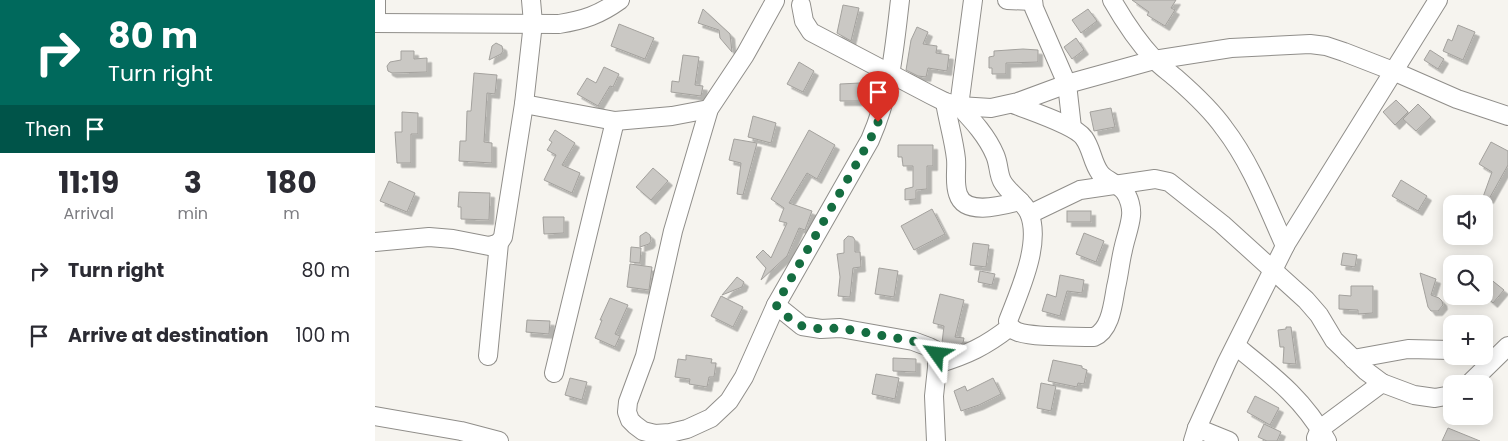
<!DOCTYPE html>
<html lang="en">
<head>
<meta charset="utf-8">
<style>
  body { margin:0; font-family:Poppins,sans-serif; background:#f2f2f3; color:#2b2b33; height:100vh; display:flex; flex-direction:column; font-size:19px; white-space:nowrap }
  * { box-sizing:border-box; margin:0 }
  p { font-size:16px; color:#7c7c81 }
  .icon { flex:none; width:28px; height:28px; fill:none; stroke:currentColor; stroke-width:2; stroke-linecap:round; stroke-linejoin:round }
  .map { position:relative; flex:1; overflow:hidden }
  .details { display:flex; flex-direction:column; background:#fff; width:375px }
  .details>* { flex:none }
  .top-card { background:#00695c; color:#fff; overflow:hidden }
  .tools { position:absolute; left:1068px; top:195px; display:grid; gap:10px }
  .tools a { display:grid; place-items:center; width:50px; height:50px; border-radius:10px; background:#fff; box-shadow:0 2px 12px #0003; font-size:25px }
  .pin { position:absolute; display:grid; place-items:center; width:42px; height:42px; color:#fff; margin:-51px -21px; border-radius:50% 50% 50% 0; rotate:-45deg; box-shadow:0 0 5px #0007 }
  .pin .icon { rotate:45deg }
  .me { position:absolute; width:55px; margin:-28px; rotate:301deg; stroke-linejoin:round; filter:drop-shadow(0 0 4px #0008) }
  .turn { display:flex; align-items:center; gap:18px; height:105px; padding:0 25px; font-size:22px }
  .turn .icon { width:65px; height:65px; stroke-width:2.5 }
  .turn b { display:block; font-size:35px; line-height:42px }
  .then { display:flex; align-items:center; height:48px; padding:0 25px; background:#0003; gap:10px; font-size:19px }
  .eta { display:flex; justify-content:space-evenly; align-items:center; height:85px; text-align:center }
  .eta b { font-size:30px; font-weight:700; line-height:35px }
  ul { padding:0; list-style:none }
  li { display:flex; align-items:center; gap:15px; height:65px; padding:0 25px }
  li div { flex:1 }
  li b { display:block; font-size:19px }
  li em { font-style:normal }
  main { display:flex; flex:1; min-height:0 }
  .map>svg:first-child { display:block }
  .building { fill:#cac8c4; stroke:#a3a19d; filter:url(#shadow) }
  .lines { fill:none; stroke-linecap:round; stroke-linejoin:round }
  .minor-casing { stroke:#908e8a; stroke-width:20 }
  .minor { stroke:#fff; stroke-width:18 }
  .route { stroke:#156d41; stroke-width:9; stroke-dasharray:0 16.2 }
</style>
</head>
<body>
<main>
<section class="details">
<div class="top-card">
<div class="turn"><svg class="icon" aria-label="right" viewBox="0 0 24 24"><path d="M7 20v-9h11M14 6l5 5-5 5"/></svg><div><b>80 m</b>Turn right</div></div>
<div class="then">Then<svg class="icon" aria-label="arrive" viewBox="0 0 24 24"><path d="M6 21V4h12l-3 4 3 4H6"/></svg></div>
</div>
<div class="eta">
<div><b>11:19</b><p>Arrival</p></div>
<div><b>3</b><p>min</p></div>
<div><b>180</b><p>m</p></div>
</div>
<ul>
<li><svg class="icon" aria-label="right" viewBox="0 0 24 24"><path d="M7 20v-9h11M14 6l5 5-5 5"/></svg><div><b>Turn right</b></div><em>80 m</em></li>
<li><svg class="icon" aria-label="arrive" viewBox="0 0 24 24"><path d="M6 21V4h12l-3 4 3 4H6"/></svg><div><b>Arrive at destination</b></div><em>100 m</em></li>
</ul>
</section>
<div class="map">
<svg width="1133" height="441" viewBox="0 0 1133 441">
  <defs>
    <filter id="shadow"><feDropShadow dx="4.5" dy="4.5" stdDeviation="0" flood-color="#0004"/></filter>
  </defs>
  <rect width="100%" height="100%" fill="#f6f4ef"/>
  <g class="building">
    <polygon points="757,0 801,0 796,8 800,10 790,26 772,15 774,12"/>
    <polygon points="468,5 484,8 476,41 462,33"/>
    <polygon points="328,9 355,34 357,52 345,38 344,30 323,23"/>
    <polygon points="713,9 722,21 706,33 697,20"/>
    <polygon points="244,24 279,38 270,59 236,46"/>
    <polygon points="1083,25 1100,32 1088,60 1068,51 1073,39 1077,41"/>
    <polygon points="542,27 553,32 548,44 562,46 561,53 574,55 572,71 553,68 551,77 543,76 531,70 536,40"/>
    <polygon points="701,38 709,50 697,59 689,47"/>
    <polygon points="121,43 127,46 128,51 126,54 114,60 117,46"/>
    <polygon points="648,49 663,50 663,62 631,63 631,74 617,74 617,68 614,68 614,57 619,56 619,51"/>
    <polygon points="1055,50 1069,59 1063,69 1049,60"/>
    <polygon points="26,51 39,51 39,59 52,58 52,72 17,73 13,71 12,66 15,62 26,60"/>
    <polygon points="308,55 324,57 320,85 328,86 326,96 296,92 297,81 304,82"/>
    <polygon points="424,62 439,71 428,92 412,84"/>
    <polygon points="229,67 244,74 238,87 235,86 223,106 202,94 212,78 221,83"/>
    <polygon points="99,73 122,75 120,94 112,93 109,142 117,143 117,163 84,161 85,141 91,141 92,111 96,111"/>
    <polygon points="485,83 485,101 465,101 465,84"/>
    <polygon points="1021,100 1033,112 1020,125 1008,112"/>
    <polygon points="1043,104 1056,117 1041,131 1028,119"/>
    <polygon points="736,108 740,127 719,131 715,112"/>
    <polygon points="27,112 43,113 43,134 36,134 36,163 22,163 20,132 27,132"/>
    <polygon points="378,116 401,123 396,143 373,137"/>
    <polygon points="180,130 200,143 187,165 205,173 197,193 169,180 181,155 172,150 177,142 174,140"/>
    <polygon points="434,130 460,145 442,179 432,173 414,203 437,211 430,230 424,228 412,256 386,280 391,268 381,257 388,250 396,258 412,223 404,221 409,208 396,199"/>
    <polygon points="359,139 382,143 368,195 362,194 366,163 354,160"/>
    <polygon points="1116,142 1133,151 1133,165 1114,199 1108,197 1117,172 1104,164"/>
    <polygon points="523,145 558,145 558,166 552,166 552,189 541,190 541,199 530,200 530,189 538,187 538,166 528,166 527,157 523,157"/>
    <polygon points="278,168 293,181 276,200 261,187"/>
    <polygon points="1026,180 1052,196 1043,211 1017,196"/>
    <polygon points="14,181 40,193 32,212 5,201"/>
    <polygon points="84,192 115,193 114,220 86,219 86,207 83,207"/>
    <polygon points="557,209 570,234 539,250 526,226"/>
    <rect x="692" y="211" width="24" height="11"/>
    <polygon points="168,217 189,217 189,233 169,234"/>
    <polygon points="271,232 275,235 276,241 274,244 265,247 265,236"/>
    <polygon points="709,233 729,241 721,262 701,254"/>
    <polygon points="473,236 478,237 480,240 480,252 485,252 486,267 478,268 475,297 463,296 465,277 462,254 469,253 469,240"/>
    <polygon points="598,243 614,245 611,267 595,265"/>
    <polygon points="256,247 266,248 265,263 255,262"/>
    <polygon points="968,253 982,255 980,267 966,265"/>
    <polygon points="255,264 277,267 274,290 252,287"/>
    <polygon points="504,268 523,271 519,297 500,294"/>
    <polygon points="605,271 620,274 617,285 603,282"/>
    <polygon points="1045,273 1061,279 1056,295 1064,298 1067,301 1068,305 1063,311 1056,311 1053,307"/>
    <polygon points="1109,274 1129,290 1118,303 1109,295"/>
    <polygon points="685,275 709,280 707,293 692,291 685,316 667,311 672,294 681,297"/>
    <polygon points="362,277 369,282 367,287 347,295"/>
    <polygon points="976,286 998,286 998,313 983,314 983,310 964,309 964,295 976,296"/>
    <polygon points="565,294 589,300 580,337 589,338 588,343 574,349 571,349 567,343 569,326 558,323"/>
    <polygon points="346,296 368,307 358,327 336,316"/>
    <polygon points="235,298 253,305 240,334 245,336 240,347 220,338 227,320 225,320"/>
    <polygon points="152,320 175,321 174,334 151,332"/>
    <polygon points="911,327 916,327 921,364 908,363 909,347 905,347 903,330 911,329"/>
    <polygon points="311,355 337,359 336,363 341,363 339,377 334,377 332,387 314,384 315,379 300,377 303,359 311,360"/>
    <polygon points="518,358 541,359 541,372 518,371"/>
    <polygon points="678,360 707,366 707,368 712,370 709,384 703,383 702,387 673,381"/>
    <polygon points="501,374 524,378 520,399 497,394"/>
    <polygon points="195,378 212,382 207,400 190,395"/>
    <polygon points="618,378 626,394 604,405 586,411 579,391 590,386 592,391"/>
    <polygon points="666,383 681,386 676,411 662,408"/>
    <polygon points="880,396 904,408 895,425 872,412"/>
    <polygon points="889,424 906,432 902,441 892,441 883,437"/>
    <polygon points="1073,428 1105,441 1067,441"/>
  </g>
  <g class="lines">
    <g class="minor-casing">
      <g id="minor">
        <polyline points="1,0 1,23"/>
        <path d="M598,0l-14,106c14,15 28,30 36,49 4,9 3,18 7,26 7,13 21,19 27,32 13,30 -10,79 -21,108 1,5 4,9 10,11 18,6 56,4 76,5 17,-7 19,-34 22,-50 3,-12 4,-25 7,-37 2,-11 7,-23 8,-34 1,-8 -2,-19 -7,-25 -7,-8 -18,-10 -24,-18 -8,-11 -8,-24 -16,-35 -9,-13 -54,-27 -71,-34"/>
        <polyline points="632,0 658,1"/>
        <polyline points="658,0 659,8 692,84 697,128"/>
        <path d="M737,0c12,21 25,41 42,59 6,7 15,13 23,20 16,14 35,32 47,49 27,35 43,78 61,118"/>
        <path d="M400,1l-30,54 -36,54 -36,122 -28,125 -17,46 -1,10 3,8 5,5 8,6 12,3 15,-1 17,-4 24,-11 18,-17 15,-24 32,-72 94,-165c21,-48 24,-89 30,-140"/>
        <polyline points="426,5 429,21 436,32 556,95 570,102 584,106 616,108 643,102 692,84 779,60 856,48 935,44 951,46 969,52 1018,71 1082,99 1133,116"/>
        <path d="M0,23l184,1c25,-4 40,-9 61,-24"/>
        <path d="M570,102c3,19 9,38 11,57 1,11 -2,24 2,35 7,23 46,11 62,7"/>
        <polyline points="149,104 240,121 297,116 334,109"/>
        <polyline points="655,214 705,190 780,179 794,182 847,224 931,300 944,315 959,340 991,371 1007,383 1039,395 1060,398 1076,395"/>
        <polyline points="0,242 54,237 78,239 114,246 124,243"/>
        <polyline points="401,305 427,326 446,329 465,328 538,341 554,347 560,350 563,358 559,396 561,441"/>
        <path d="M861,346c37,30 67,52 91,95"/>
        <polyline points="113,356 124,243 128,237 149,104 158,23 156,0"/>
        <polyline points="978,359 1033,349 1076,350"/>
        <path d="M562,364c30,-9 49,-18 73,-37"/>
        <polyline points="179,373 240,121"/>
        <polyline points="1094,384 1133,346"/>
        <polyline points="0,416 86,431 124,441"/>
        <polyline points="822,428 854,441"/>
        <polyline points="941,438 945,429 1007,383"/>
        <polyline points="818,441 822,428 852,362 911,244 1063,0"/>
      </g>
    </g>
    <use href="#minor" class="minor"/>
  </g>
  <g class="lines">
    <polyline class="route" points="503,122 495,140 401,305 414,318 427,326 446,329 465,328 538,341 554,346 562,354"/>
  </g>
</svg>
<div class="tools">
<a><svg class="icon" aria-label="sound" viewBox="0 0 24 24"><path d="M4 9h4l5-4v14l-5-4H4zM17 9q2 3 0 6"/></svg></a>
<a><svg class="icon" aria-label="search" viewBox="0 0 24 24"><circle cx="10" cy="10" r="6"/><path d="M15 15l6 6"/></svg></a>
<a>+</a>
<a>−</a>
</div>
<div class="pin" style="left:503px;top:122px;background:#d93025"><svg class="icon" aria-label="arrive" viewBox="0 0 24 24"><path d="M6 21V4h12l-3 4 3 4H6"/></svg></div>
<svg class="me" style="left:562px;top:354px" viewBox="-20 -20 40 40"><path d="M0-17L14 15 0 8-14 15z" fill="#156d41" stroke="#fff" stroke-width="4"/></svg>
</div>
</main>
</body>
</html>
